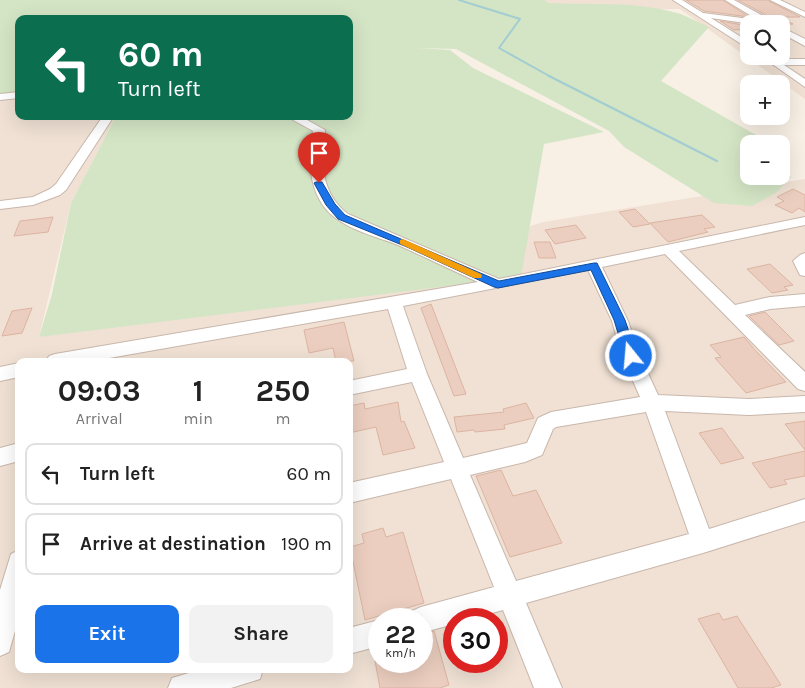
<!DOCTYPE html>
<html lang="en">
<head>
<meta charset="utf-8">
<style>
  body { margin:0; font-family:Karla,sans-serif; background:#f2f2f2; color:#222; height:100vh; display:flex; flex-direction:column; font-size:19px; white-space:nowrap }
  * { box-sizing:border-box; margin:0 }
  p { font-size:16px; color:#767676 }
  .icon { flex:none; width:28px; height:28px; fill:none; stroke:currentColor; stroke-width:2; stroke-linecap:round; stroke-linejoin:round }
  .map { position:relative; flex:1; overflow:hidden }
  .details { position:absolute; left:15px; top:358px; width:338px; height:315px; display:flex; flex-direction:column; background:#fff; border-radius:10px; box-shadow:0 5px 20px #0002 }
  .details>* { flex:none }
  .top-card { position:absolute; left:15px; top:15px; width:338px; height:105px; border-radius:10px; box-shadow:0 5px 20px #0002; background:#0b6e4f; color:#fff; overflow:hidden }
  .fabs { position:absolute; left:740px; top:15px; display:grid; gap:10px }
  .fabs a { display:grid; place-items:center; width:50px; height:50px; border-radius:10px; background:#fff; box-shadow:0 5px 20px #0002; font-size:25px }
  .speed { position:absolute; left:368px; top:608px; display:flex; gap:10px; font-size:25px; font-weight:700; text-align:center }
  .speed>* { display:grid; place-content:center; width:65px; height:65px; border-radius:50%; background:#fff; box-shadow:0 5px 20px #0002; line-height:1 }
  .speed small { font-size:12px; font-weight:400 }
  .speed .limit { border:8px solid #d22; background:#fff; color:#111 }
  .pin { position:absolute; display:grid; place-items:center; width:42px; height:42px; color:#fff; margin:-51px -21px; border-radius:50% 50% 50% 0; rotate:-45deg; box-shadow:0 0 5px #0007 }
  .pin .icon { rotate:45deg }
  .me { position:absolute; width:55px; margin:-28px; rotate:343deg; stroke-linejoin:round; filter:drop-shadow(0 0 4px #0008) }
  .turn { display:flex; align-items:center; gap:18px; height:105px; padding:0 20px; font-size:22px }
  .turn .icon { width:65px; height:65px; stroke-width:2.5 }
  .turn b { display:block; font-size:35px; line-height:42px }
  .eta { display:flex; justify-content:space-evenly; align-items:center; height:85px; text-align:center }
  .eta b { font-size:30px; font-weight:700; line-height:35px }
  .cta { display:flex; gap:10px; margin-top:auto; padding:10px 20px }
  .cta a { flex:1; height:58px; border-radius:10px; background:#1a73e8; color:#fff; font-size:20px; font-weight:700; line-height:58px; text-align:center }
  .cta a+a { background:#f2f2f2; color:#222 }
  ul { padding:0; list-style:none }
  li { display:flex; align-items:center; gap:15px; height:62px; margin:0 10px 8px; padding:0 10px; border:2px solid #e0e0e0; border-radius:10px }
  li div { flex:1 }
  li b { display:block; font-size:19px }
  li em { font-style:normal }
  .map>svg:first-child { display:block }
  .residential { fill:#f0e1d4; fill-rule:evenodd }
  .green { fill:#d4e5c5 }
  .lines { fill:none; stroke-linecap:round; stroke-linejoin:round }
  .stream-far1 { stroke:#a3cdd1; stroke-width:2 }
  .stream { stroke:#a3cdd1; stroke-width:2.5 }
  .building { fill:#ebcebf; stroke:#dcb4a2 }
  .minor-casing { stroke:#c9b7ac; stroke-width:2 }
  .minor { fill:#fff; fill-rule:evenodd }
  .route { fill:#1a73e8; stroke:#114b97 }
  .slow { fill:#f59e0b }
</style>
</head>
<body>
<div class="map">
<svg width="805" height="688" viewBox="0 0 805 688">
  <rect width="100%" height="100%" fill="#f9f0e5"/>
  <g class="residential">
    <path d="M480,0h325v99l-125,-90 -167,3zM749,24h32v32h-32z"/>
    <path d="M19,91v25h97l-45,87 -32,134 353,-66 151,-49 262,-43v509h-805v-594zM19,361h330v308h-330zM379,619h42v42h-42zM454,619h42v42h-42z"/>
  </g>
  <path class="green" d="M0,0h545l3,3c43,2 87,-2 129,10 11,3 22,10 32,14l-48,54 102,58 4,5h-18v32h32v-12l10,13 -14,15 -25,14 -38,-3 -90,-56 -15,-16 -153,-82 -38,-1 32,2 23,18 131,64 -60,12 -23,133 -482,60 13,-43 19,-91 45,-87h233v-97h-330v72l-19,3z"/>
  <g class="lines">
    <polyline class="stream-far1" points="459,0 520,19 499,48 551,77"/>
    <polyline class="stream" points="549,76 717,161"/>
  </g>
  <g class="building">
    <polygon points="686,0 723,0 749,17 704,11"/>
    <polygon points="738,0 767,0 800,17 779,17 793,24 781,25 767,20 766,15"/>
    <polygon points="720,21 749,26 749,29 734,30"/>
    <polygon points="793,189 805,195 805,212 799,208 792,213 775,205 784,201 777,197"/>
    <polygon points="635,209 650,224 633,227 619,212"/>
    <polygon points="702,215 715,227 704,229 708,232 668,242 650,223"/>
    <polygon points="53,217 48,232 14,236 20,221"/>
    <polygon points="576,225 586,238 555,244 545,230"/>
    <polygon points="534,242 550,242 556,258 539,258"/>
    <polygon points="770,264 793,285 784,287 788,290 772,293 747,269"/>
    <polygon points="431,304 466,394 454,396 421,308"/>
    <polygon points="32,308 22,333 2,336 12,311"/>
    <polygon points="765,312 794,341 779,345 749,316"/>
    <polygon points="344,322 354,361 336,361 333,348 309,353 304,330"/>
    <polygon points="744,337 755,350 786,382 746,393 715,358 721,357 710,345"/>
    <polygon points="398,402 401,422 404,421 415,448 383,455 376,427 349,433 349,406 364,403 365,409"/>
    <polygon points="526,403 534,418 504,425 505,429 475,432 474,430 457,432 454,417 504,412 503,409"/>
    <polygon points="805,421 805,450 785,424"/>
    <polygon points="722,428 744,458 721,464 699,433"/>
    <polygon points="805,451 805,476 784,480 787,484 770,488 752,463"/>
    <polygon points="501,470 513,496 536,490 562,543 510,557 476,476"/>
    <polygon points="383,528 386,537 403,532 424,603 365,620 350,547 364,543 362,534"/>
    <polygon points="719,613 723,620 737,616 781,685 771,688 738,688 698,619"/>
    <polygon points="434,631 449,685 440,688 380,688 375,661 421,661 421,635"/>
  </g>
  <g class="lines">
    <g class="minor-casing">
      <g id="minor">
        <polygon points="673,0 682,0 703,13 758,20 725,0 734,0 765,17 765,21 775,24 751,24 711,18 749,42 749,49"/>
        <polygon points="770,0 780,0 805,12 805,17"/>
        <polygon points="781,27 805,39 805,46 781,33"/>
        <polygon points="761,56 771,56 776,59 805,59 805,65 784,65 805,79 805,87"/>
        <polygon points="19,92 19,98 0,100 0,94"/>
        <polygon points="103,116 114,116 66,190 60,195 33,205 0,209 0,201 33,197 50,189 56,184"/>
        <path d="M286,116h14l25,14c-5,31 -4,64 23,84l151,65 306,-62v8l-126,26 56,54 35,-8 35,-3v12l-35,3 -25,6 60,57v19l-7,-2 -133,-135 -63,13 26,54 12,35 18,39 91,4 56,-3v16l-56,3 -84,-4 44,118 96,-30v22l-102,32 -177,50 36,85h-28l-31,-78 -32,9h-17v5l-33,9v-14h-12l3,-8 9,-4 73,-20 -43,-108 -102,24v-20l95,-21 -32,-80 -63,13v-14l58,-12 -19,-60 -296,52h-46l3,-5 6,-2 423,-72c-27,-12 -53,-25 -80,-37 -20,-8 -43,-13 -61,-26 -28,-19 -30,-57 -24,-88zM588,270l24,51 10,35 18,41 -89,15 -13,6 -11,25 -64,15 -36,-84 -24,-68zM646,412l43,122 -173,47 -46,-106 55,-13 17,-7 11,-26 3,-2z"/>
        <polygon points="805,253 805,276 800,275 793,261 800,255"/>
        <polygon points="19,363 19,377 0,381 0,367"/>
        <polygon points="19,443 19,461 0,466 0,448"/>
        <polygon points="19,550 19,617 9,652 0,656 0,590 11,554"/>
        <polygon points="379,620 379,646 349,654 349,628"/>
        <polygon points="202,669 263,669 260,679 231,688 168,688 172,678"/>
      </g>
    </g>
    <use href="#minor" class="minor"/>
  </g>
  <polygon class="route" points="316,182 322,182 335,204 345,215 499,281 594,263 597,263 625,320 637,356 635,359 627,359 625,356 614,320 591,270 498,288 494,287 407,247 338,219 326,205 314,183"/>
  <polygon class="slow" points="403,239 481,274 482,276 481,278 474,278 400,244 400,240"/>
</svg>
<div class="fabs">
<a><svg class="icon" aria-label="search" viewBox="0 0 24 24"><circle cx="10" cy="10" r="6"/><path d="M15 15l6 6"/></svg></a>
<a>+</a>
<a>−</a>
</div>
<div class="speed"><div>22<small>km/h</small></div><div class="limit">30</div></div>
<div class="pin" style="left:319px;top:183px;background:#d93025"><svg class="icon" aria-label="arrive" viewBox="0 0 24 24"><path d="M6 21V4h12l-3 4 3 4H6"/></svg></div>
<svg class="me" style="left:631px;top:356px" viewBox="-20 -20 40 40"><circle r="17" fill="#1a73e8" stroke="#fff" stroke-width="3"/><path d="M0-11L8 9 0 5-8 9z" fill="#fff"/></svg>
<div class="top-card">
<div class="turn"><svg class="icon" aria-label="left" viewBox="0 0 24 24"><path d="M17 20v-9H6M10 6l-5 5 5 5"/></svg><div><b>60 m</b>Turn left</div></div>
</div>
<section class="details">
<div class="eta">
<div><b>09:03</b><p>Arrival</p></div>
<div><b>1</b><p>min</p></div>
<div><b>250</b><p>m</p></div>
</div>
<ul>
<li><svg class="icon" aria-label="left" viewBox="0 0 24 24"><path d="M17 20v-9H6M10 6l-5 5 5 5"/></svg><div><b>Turn left</b></div><em>60 m</em></li>
<li><svg class="icon" aria-label="arrive" viewBox="0 0 24 24"><path d="M6 21V4h12l-3 4 3 4H6"/></svg><div><b>Arrive at destination</b></div><em>190 m</em></li>
</ul>
<div class="cta"><a>Exit</a><a>Share</a></div>
</section>
</div>
</body>
</html>
